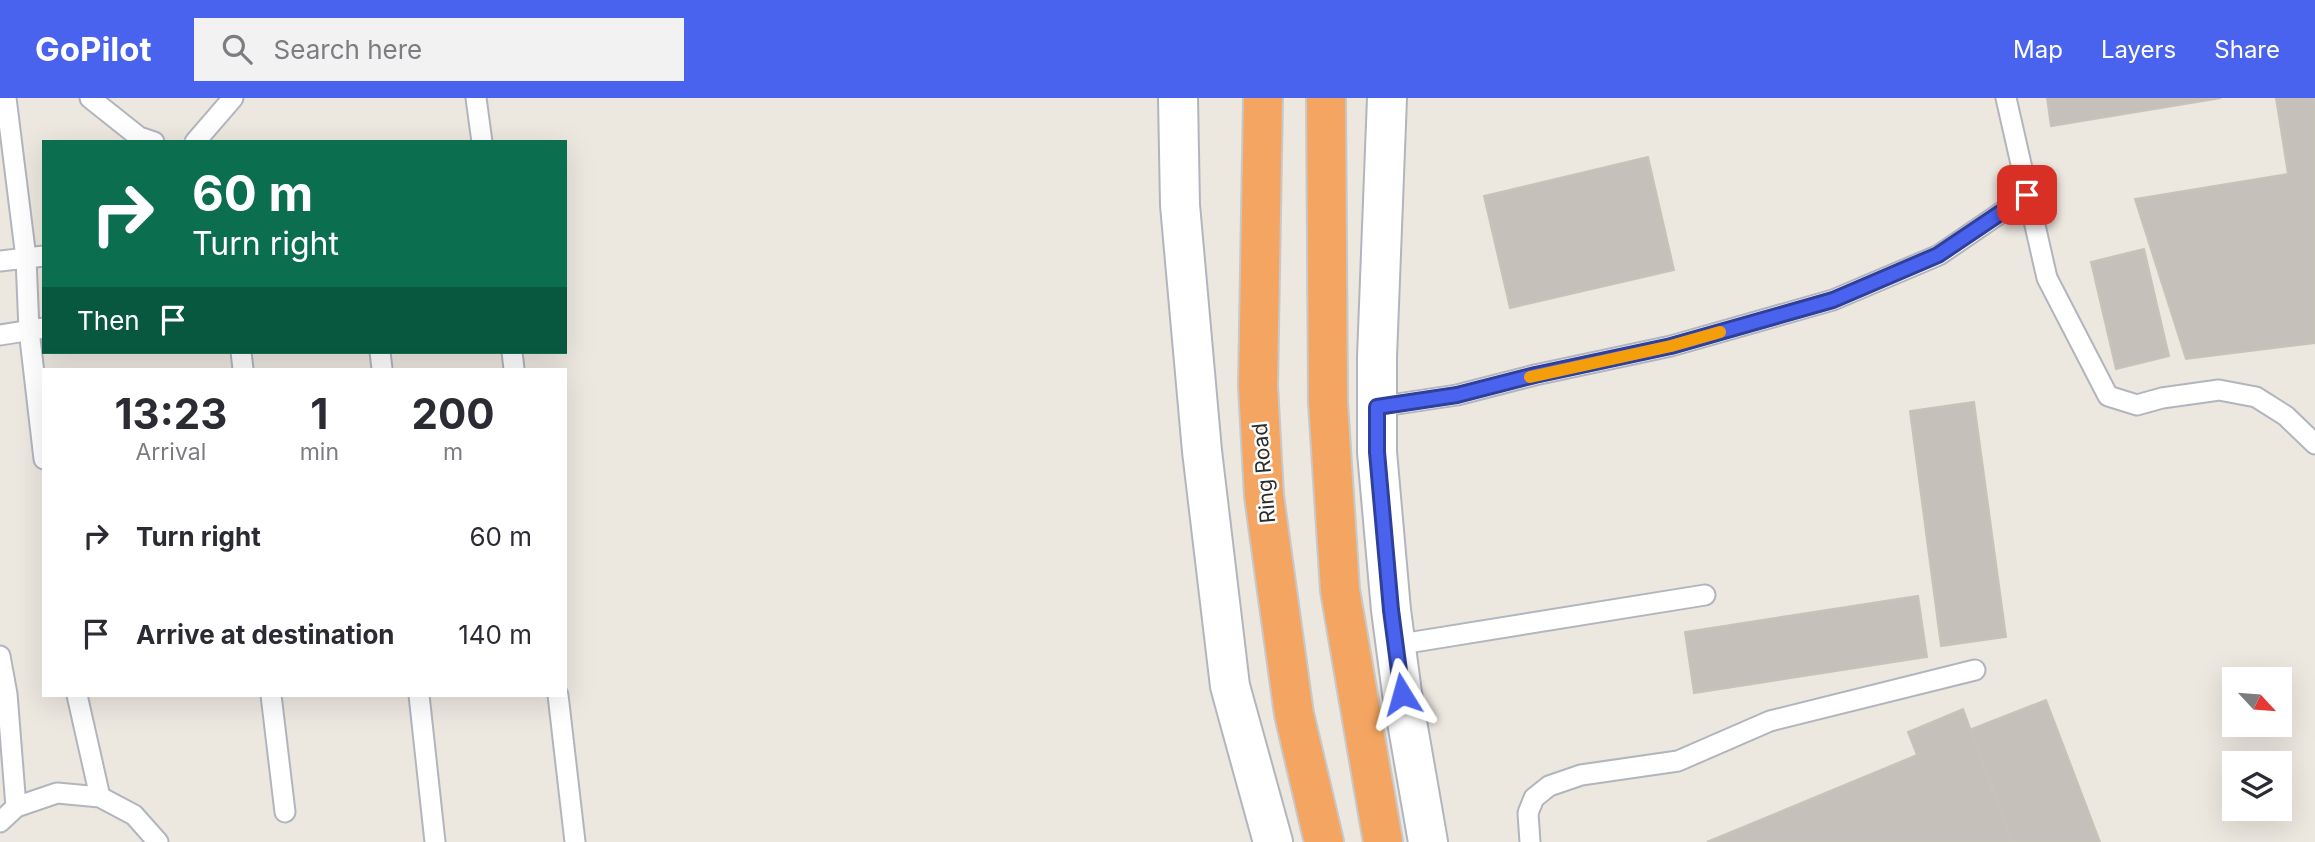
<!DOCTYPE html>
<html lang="en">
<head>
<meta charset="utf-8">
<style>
  body { margin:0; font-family:Inter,sans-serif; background:#f2f2f3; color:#2b2b33; height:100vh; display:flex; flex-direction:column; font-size:26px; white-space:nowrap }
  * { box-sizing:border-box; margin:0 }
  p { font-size:23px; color:#7c7c81 }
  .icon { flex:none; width:38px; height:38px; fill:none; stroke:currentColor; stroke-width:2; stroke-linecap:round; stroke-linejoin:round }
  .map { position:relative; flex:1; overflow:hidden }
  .sheet { position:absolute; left:42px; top:270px; width:525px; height:329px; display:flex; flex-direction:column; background:#fff; border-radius:0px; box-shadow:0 7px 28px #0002 }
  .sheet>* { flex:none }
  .banner { position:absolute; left:42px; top:42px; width:525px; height:214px; border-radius:0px; box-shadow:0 7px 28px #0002; background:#0b6e4f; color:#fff; overflow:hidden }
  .needle { width:46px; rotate:116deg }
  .buttons { position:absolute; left:2222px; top:569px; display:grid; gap:14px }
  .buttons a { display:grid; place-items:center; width:70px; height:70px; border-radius:0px; background:#fff; box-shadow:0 7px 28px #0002; font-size:35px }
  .pin { position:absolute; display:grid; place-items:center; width:60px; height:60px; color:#fff; margin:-30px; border-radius:14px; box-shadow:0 4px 10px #0006 }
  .me { position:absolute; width:77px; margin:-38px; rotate:352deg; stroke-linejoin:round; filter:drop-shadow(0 0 5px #0008) }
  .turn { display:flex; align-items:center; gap:24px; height:147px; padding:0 35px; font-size:32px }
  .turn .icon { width:91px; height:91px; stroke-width:2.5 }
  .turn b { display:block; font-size:49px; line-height:60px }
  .then { display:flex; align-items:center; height:66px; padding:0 35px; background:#0003; gap:14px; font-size:26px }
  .eta { display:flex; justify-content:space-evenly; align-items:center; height:119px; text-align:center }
  .eta b { font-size:42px; font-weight:700; line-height:49px }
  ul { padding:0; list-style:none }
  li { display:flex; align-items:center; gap:21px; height:98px; padding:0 35px }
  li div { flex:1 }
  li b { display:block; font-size:26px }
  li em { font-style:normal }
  header { display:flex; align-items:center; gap:42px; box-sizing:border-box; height:98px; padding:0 35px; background:#4963ef; color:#fff }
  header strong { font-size:33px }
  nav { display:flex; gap:38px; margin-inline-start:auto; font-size:24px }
  .search { width:490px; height:63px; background:#f2f2f3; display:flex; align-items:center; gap:18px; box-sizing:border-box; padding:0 24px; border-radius:0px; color:#7c7c81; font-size:26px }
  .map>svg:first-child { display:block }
  .building { fill:#c5c1ba; stroke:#c8c3b8; stroke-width:2 }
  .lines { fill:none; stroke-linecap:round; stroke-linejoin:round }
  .lane-casing { stroke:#b2b5be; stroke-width:23 }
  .secondary-casing { stroke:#b2b5be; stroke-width:42 }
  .highway-casing { stroke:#c8c8c8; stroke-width:42 }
  .lane { stroke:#fff; stroke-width:19 }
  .secondary { stroke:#fff; stroke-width:38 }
  .highway { stroke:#f5a562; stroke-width:38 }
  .route-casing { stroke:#2f409b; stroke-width:18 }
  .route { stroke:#4963ef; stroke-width:12 }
  .slow { stroke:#f59e0b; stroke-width:12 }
  .labels { text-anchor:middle; stroke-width:5; stroke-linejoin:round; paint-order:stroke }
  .street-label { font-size:21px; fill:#2c2c2c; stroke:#fff }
</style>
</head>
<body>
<header>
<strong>GoPilot</strong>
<div class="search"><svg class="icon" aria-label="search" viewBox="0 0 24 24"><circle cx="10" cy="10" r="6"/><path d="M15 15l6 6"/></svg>Search here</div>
<nav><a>Map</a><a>Layers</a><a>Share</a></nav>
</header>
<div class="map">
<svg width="2315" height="744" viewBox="0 0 2315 744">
  <rect width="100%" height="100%" fill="#ece7df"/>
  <g class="building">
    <polygon points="2047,0 2221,0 2051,28"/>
    <polygon points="2276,0 2315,0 2315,245 2186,261 2135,101 2288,76"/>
    <polygon points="1648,59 1674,172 1510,210 1484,98"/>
    <polygon points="2144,151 2169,258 2116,271 2091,164"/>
    <polygon points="1974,304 2006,539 1941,548 1910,313"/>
    <polygon points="1918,498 1927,559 1694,595 1685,534"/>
    <polygon points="2046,602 2100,744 2012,744 1969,632"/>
    <polygon points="1963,611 2012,744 1707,744 1917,657 1908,634"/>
  </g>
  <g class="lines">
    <g class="lane-casing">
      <g id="lane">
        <polyline points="6,0 26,160 29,232 44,361"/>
        <polyline points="90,0 139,39 154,44"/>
        <polyline points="476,0 482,44"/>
        <polyline points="2006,0 2047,180 2108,298 2137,307 2162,300 2219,292 2256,299 2286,318 2315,346"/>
        <polyline points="195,44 233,0"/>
        <polyline points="0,163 44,158"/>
        <polyline points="0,237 44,230"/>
        <polyline points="241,254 243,271"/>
        <polyline points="380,254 382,271"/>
        <polyline points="512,254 514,271"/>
        <polyline points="1377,309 1457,297 1535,277 1671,248 1833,202 1939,157 2027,97"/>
        <polyline points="1395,547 1705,497"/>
        <polyline points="0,558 7,596 16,709"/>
        <polyline points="77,597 100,699"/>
        <polyline points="271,597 285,714"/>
        <polyline points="419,597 435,744"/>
        <polyline points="558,597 575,744"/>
        <polyline points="0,724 16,709 57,695 100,699 134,717 158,744"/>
        <polyline points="1530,744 1528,715 1534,700 1549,688 1581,677 1678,663 1770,623 1975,572"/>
      </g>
    </g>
    <g class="secondary-casing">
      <g id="secondary">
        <polyline points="1178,0 1180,107 1202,353 1230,588 1273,744"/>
        <polyline points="1387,0 1377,259 1377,354 1391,512 1402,595 1428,744"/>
      </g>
    </g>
    <g class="highway-casing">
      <g id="highway">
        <polyline points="1263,0 1258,288 1264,398 1294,616 1324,744"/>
        <polyline points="1326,0 1328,304 1340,492 1383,744"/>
      </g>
    </g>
    <use href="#lane" class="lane"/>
    <use href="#secondary" class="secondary"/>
    <use href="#highway" class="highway"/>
  </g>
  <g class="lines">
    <g class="route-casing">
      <polyline id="route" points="1402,596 1391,512 1377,354 1377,309 1457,297 1535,277 1671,248 1833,202 1938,157 2027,97"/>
    </g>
    <use href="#route" class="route"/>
    <polyline class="slow" points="1530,279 1671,248 1720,234"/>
  </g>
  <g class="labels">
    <g class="street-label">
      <text transform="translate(1264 375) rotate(-95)" y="7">Ring Road</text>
    </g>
  </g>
</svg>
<div class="buttons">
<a><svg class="needle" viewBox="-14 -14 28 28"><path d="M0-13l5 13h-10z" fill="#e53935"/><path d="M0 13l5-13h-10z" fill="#7c7c81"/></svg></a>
<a><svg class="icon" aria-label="layers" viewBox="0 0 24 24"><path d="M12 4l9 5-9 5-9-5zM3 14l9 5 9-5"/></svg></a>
</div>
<div class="pin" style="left:2027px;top:97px;background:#d93025"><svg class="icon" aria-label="arrive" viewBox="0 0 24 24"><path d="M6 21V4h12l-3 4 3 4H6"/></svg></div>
<svg class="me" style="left:1402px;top:596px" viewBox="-20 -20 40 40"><path d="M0-17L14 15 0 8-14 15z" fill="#4963ef" stroke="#fff" stroke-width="4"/></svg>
<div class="banner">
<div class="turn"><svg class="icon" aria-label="right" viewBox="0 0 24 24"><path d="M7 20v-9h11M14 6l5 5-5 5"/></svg><div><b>60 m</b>Turn right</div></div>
<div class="then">Then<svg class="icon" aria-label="arrive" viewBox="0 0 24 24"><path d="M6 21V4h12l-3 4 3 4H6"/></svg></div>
</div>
<section class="sheet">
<div class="eta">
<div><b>13:23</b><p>Arrival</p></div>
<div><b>1</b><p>min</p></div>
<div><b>200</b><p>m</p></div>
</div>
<ul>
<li><svg class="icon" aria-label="right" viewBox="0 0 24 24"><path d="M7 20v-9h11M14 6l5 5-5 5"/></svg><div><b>Turn right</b></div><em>60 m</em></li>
<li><svg class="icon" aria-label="arrive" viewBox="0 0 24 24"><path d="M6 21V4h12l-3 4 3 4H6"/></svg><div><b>Arrive at destination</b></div><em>140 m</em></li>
</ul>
</section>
</div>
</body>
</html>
